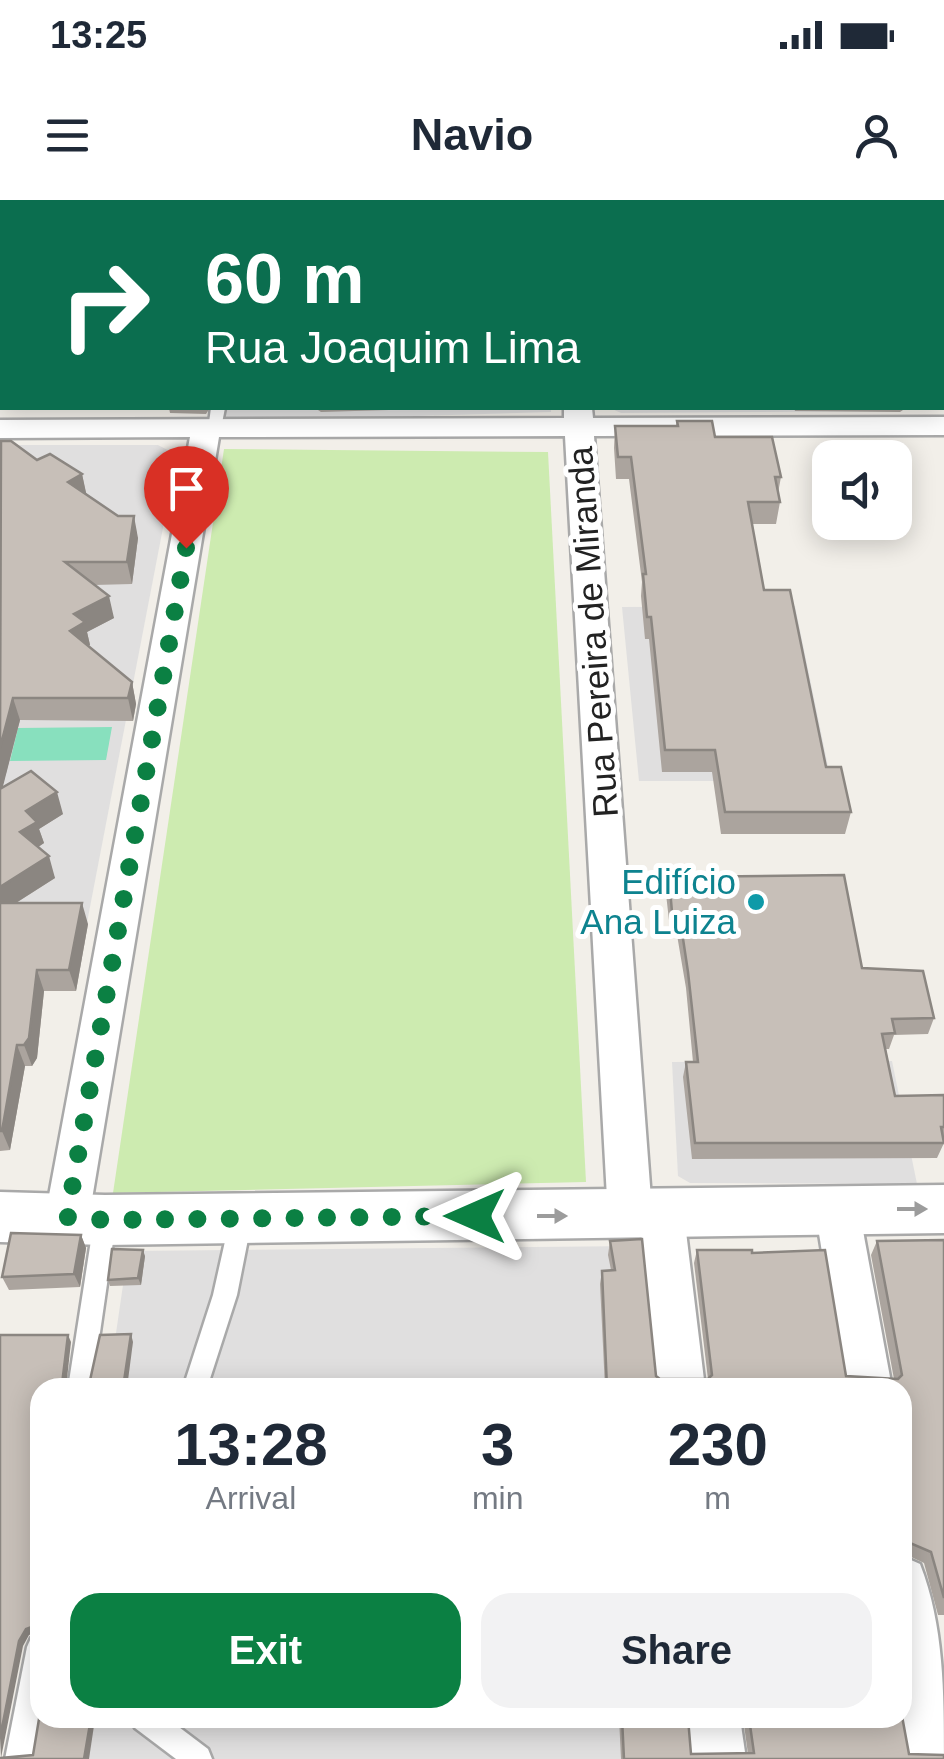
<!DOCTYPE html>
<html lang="en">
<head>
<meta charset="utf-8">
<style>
  body { margin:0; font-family:Arial,sans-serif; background:#f2f2f3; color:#1f2937; height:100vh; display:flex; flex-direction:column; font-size:38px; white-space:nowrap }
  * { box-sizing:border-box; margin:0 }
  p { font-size:32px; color:#747a83 }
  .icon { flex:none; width:55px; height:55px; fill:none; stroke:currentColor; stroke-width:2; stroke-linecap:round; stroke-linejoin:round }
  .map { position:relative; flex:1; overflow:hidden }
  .drawer { position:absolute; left:30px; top:1178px; width:882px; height:350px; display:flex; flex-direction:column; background:#fff; border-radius:30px; box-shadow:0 5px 25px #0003 }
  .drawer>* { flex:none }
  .hud { position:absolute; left:0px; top:0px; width:945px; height:210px; box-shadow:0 5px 25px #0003; background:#0b6e4f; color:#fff; overflow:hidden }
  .buttons { position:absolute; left:812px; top:240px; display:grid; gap:20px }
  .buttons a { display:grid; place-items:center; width:100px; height:100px; border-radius:20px; background:#fff; box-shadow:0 5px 25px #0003; font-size:50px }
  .pin { position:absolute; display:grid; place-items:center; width:85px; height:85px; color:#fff; margin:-102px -42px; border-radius:50% 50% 50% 0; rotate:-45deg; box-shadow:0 0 10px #0007 }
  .pin .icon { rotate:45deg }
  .me { position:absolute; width:110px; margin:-55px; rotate:270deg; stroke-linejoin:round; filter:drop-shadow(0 0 8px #0008) }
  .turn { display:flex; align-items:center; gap:35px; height:210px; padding:0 40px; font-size:45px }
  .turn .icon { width:130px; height:130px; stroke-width:2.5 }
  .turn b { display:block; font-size:70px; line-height:85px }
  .eta { display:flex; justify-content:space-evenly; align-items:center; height:170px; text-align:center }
  .eta b { font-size:60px; font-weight:600; line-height:70px }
  .cta { display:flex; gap:20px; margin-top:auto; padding:20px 40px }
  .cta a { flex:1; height:115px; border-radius:30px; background:#0b8043; color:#fff; font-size:40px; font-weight:600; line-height:115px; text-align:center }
  .cta a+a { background:#f2f2f3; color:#1f2937 }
  .status { display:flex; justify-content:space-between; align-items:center; height:70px; padding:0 50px; background:#fff; direction:ltr }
  .status svg { height:28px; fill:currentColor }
  header { display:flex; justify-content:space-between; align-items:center; height:130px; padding:0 40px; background:#fff; font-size:45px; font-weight:600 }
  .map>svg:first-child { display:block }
  .residential { fill:#e0dfdf }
  .grass { fill:#cdebb0 }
  .pitch { fill:#88e0be }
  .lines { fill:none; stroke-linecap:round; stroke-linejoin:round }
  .service-casing { stroke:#a9a9a9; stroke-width:5 }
  .minor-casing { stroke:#a9a9a9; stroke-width:5 }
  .tertiary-casing { stroke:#a9a9a9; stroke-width:5 }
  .path { stroke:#fa8072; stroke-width:5; stroke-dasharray:4 4; stroke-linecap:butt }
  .service { fill:#fff; fill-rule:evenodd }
  .minor { fill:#fff; fill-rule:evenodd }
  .tertiary { fill:#fff; fill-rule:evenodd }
  .wall { fill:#aba49e }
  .shaded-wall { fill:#8b8681 }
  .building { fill:#c7bfb8; stroke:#8b8681; stroke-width:2.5 }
  .oneway { fill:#9c9c9c }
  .route { stroke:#0b8043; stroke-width:18; stroke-dasharray:0 32.4 }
  .culture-dot { fill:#0f9aa8; stroke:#fff; stroke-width:4 }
  .labels { text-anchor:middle; stroke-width:10; stroke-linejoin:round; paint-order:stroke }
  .street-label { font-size:35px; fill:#222; stroke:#fff }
  .culture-label { font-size:35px; fill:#0d838f; stroke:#fff; text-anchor:end }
</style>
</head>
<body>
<div class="status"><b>13:25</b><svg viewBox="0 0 49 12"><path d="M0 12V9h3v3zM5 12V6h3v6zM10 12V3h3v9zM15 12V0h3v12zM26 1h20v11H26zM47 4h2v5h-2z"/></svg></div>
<header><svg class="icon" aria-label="menu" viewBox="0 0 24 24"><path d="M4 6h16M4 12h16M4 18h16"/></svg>Navio<svg class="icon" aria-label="person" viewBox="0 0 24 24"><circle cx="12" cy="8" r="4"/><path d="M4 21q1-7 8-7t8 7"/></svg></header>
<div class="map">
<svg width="944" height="1559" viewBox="0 0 944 1559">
  <rect width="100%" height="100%" fill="#f2efe9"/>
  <g class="residential">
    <polygon points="226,208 551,208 551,212 223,222"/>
    <polygon points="610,208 906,208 900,211 621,213"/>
    <polygon points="0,245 158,245 177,255 74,790 0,790"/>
    <polygon points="795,406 831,581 639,581 622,407"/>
    <polygon points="892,861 917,984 690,983 678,976 672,862"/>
    <polygon points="638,1046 649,1187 108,1188 128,1051"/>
    <polygon points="58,1518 675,1518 678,1559 52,1559"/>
  </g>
  <polygon class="grass" points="224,249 548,252 586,982 113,993"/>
  <polygon class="pitch" points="112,527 106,560 10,561 18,528"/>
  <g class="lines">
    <g class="service-casing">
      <g id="service">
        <rect x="0" y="193" width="2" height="8"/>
        <polygon points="211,208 225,208 220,233 208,230"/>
        <polygon points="241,1009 249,1012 252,1019 237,1095 207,1188 183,1188 213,1095 230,1019 233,1012"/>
        <polygon points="105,1011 113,1014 116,1021 92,1188 68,1188 94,1021 97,1014"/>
        <polygon points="40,1434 40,1518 33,1559 5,1559 27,1447 31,1438"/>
        <polygon points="131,1518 167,1518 208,1549 212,1559 176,1559 135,1528"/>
      </g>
    </g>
    <g class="minor-casing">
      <g id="minor">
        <polygon points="548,0 572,0 573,2 549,2"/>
        <polygon points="564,208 592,208 593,218 944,217 944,235 594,236 651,999 662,995 678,1001 684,1015 705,1188 657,1188 641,1031 630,1036 614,1030 608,1016 565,236 219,237 89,1017 83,1031 67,1037 51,1031 45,1017 190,237 0,238 0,220 564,218"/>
        <polygon points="837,989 853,995 859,1009 892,1188 844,1188 815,1009 821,995"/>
        <path d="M902,1356l18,8c24,61 24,130 24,195h-40l-6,-41h4z"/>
        <polygon points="686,1518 740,1518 746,1559 690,1559"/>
      </g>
    </g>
    <g class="tertiary-casing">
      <g id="tertiary">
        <polygon points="867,0 897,0 898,2 868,2"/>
        <polygon points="942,161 944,161 944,186 942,185"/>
        <polygon points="944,985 944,1033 105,1045 0,1042 0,992 105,995"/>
      </g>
    </g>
    <polyline class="path" points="942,69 944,73"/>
    <use href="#service" class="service"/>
    <use href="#minor" class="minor"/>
    <use href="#tertiary" class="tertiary"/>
  </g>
  <g class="wall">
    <polygon points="0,0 159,0 159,2 2,2 2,174 0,182 0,40 1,40"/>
    <polygon points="169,208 210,208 206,214 170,213"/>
    <polygon points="315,208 390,208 389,210 321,212"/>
    <polygon points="794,208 906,208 900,212 795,211"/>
    <polygon points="677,221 715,237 781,277 778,293 780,302 776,324 752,324 764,390 826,567 851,612 845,634 721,634 712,572 662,572 649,439 645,439 641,396 642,382 629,279 616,279 614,248 615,226 676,226"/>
    <polygon points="0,242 37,260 82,274 86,294 138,338 132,384 94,385 114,418 87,432 90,445 88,446 132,482 136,504 133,521 20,520 2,588 63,614 39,629 44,643 38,647 55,678 16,703 88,724 76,791 44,791 37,858 32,866 25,866 10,950 0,951"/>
    <polygon points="669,677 862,768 934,818 928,834 894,835 889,849 886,849 895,896 944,895 944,943 937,958 692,959 683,877 686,862 693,862 686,788 676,729 670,729 666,694"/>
    <polygon points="81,1035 86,1048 80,1087 9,1090 2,1077"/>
    <polygon points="944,1040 944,1415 938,1415 924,1363 907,1355 905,1405 902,1409 902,1188 605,1188 600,1084 602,1071 611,1070 608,1055 610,1041 656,1176 660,1179 708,1179 694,1063 697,1050 752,1053 846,1176 894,1179 871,1055 877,1041"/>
    <polygon points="145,1056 141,1085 110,1086 108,1080"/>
    <polygon points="619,1518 688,1518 691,1554 748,1554 743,1518 902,1518 909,1554 944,1559 621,1559"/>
  </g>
  <g class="shaded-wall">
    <polygon points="2,148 2,174 0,182 0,156"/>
    <polygon points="82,274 87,297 68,282"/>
    <polygon points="134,316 138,338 132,384 127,362"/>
    <polygon points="109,396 114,418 87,432 90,445 76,453 70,431 74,414"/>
    <polygon points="132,482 136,504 133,521 128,498"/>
    <polygon points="13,498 20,520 0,598 0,548"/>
    <polygon points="57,592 63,614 39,629 44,643 28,654 20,632 26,611"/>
    <polygon points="49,656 55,678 0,713 0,687"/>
    <polygon points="82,703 88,724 76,791 69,770"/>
    <polygon points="37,770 44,791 37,858 32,866 24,845"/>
    <polygon points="17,845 25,866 10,950 2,931"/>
    <polygon points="81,1035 86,1048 80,1087 74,1074"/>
    <polygon points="143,1050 145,1056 141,1085 138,1078"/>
    <polygon points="131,1134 133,1142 127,1188 123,1188"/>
    <polygon points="68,1135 71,1142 66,1188 62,1184"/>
    <polygon points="37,1425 40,1431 29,1435 23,1446 1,1558 0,1538 19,1441 26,1429"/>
    <polygon points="91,1518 95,1519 89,1559 84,1559"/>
  </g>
  <g class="building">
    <polygon points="0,0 136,0 135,2 2,2 2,148 0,156 1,12 0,12"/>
    <polygon points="220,0 544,0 545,2 220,2"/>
    <polygon points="677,221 712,221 715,237 772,237 781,277 775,277 780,302 748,302 764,390 790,390 826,567 841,567 851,612 725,612 715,550 665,550 651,417 647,417 643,374 646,374 631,257 618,257 615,226 678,226"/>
    <polygon points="1,241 11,241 37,260 50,254 82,274 68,282 118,316 134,316 127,362 65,362 109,396 74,414 85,422 70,431 132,482 128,498 13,498 0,548"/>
    <polygon points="31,571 57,592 26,611 37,622 20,632 49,656 0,687 0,589"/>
    <polygon points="844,675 862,768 923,771 934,818 892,819 895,833 882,834 895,896 944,895 944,927 941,927 944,943 695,943 686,862 698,862 688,772 679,712 672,712 669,677"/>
    <polygon points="0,703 82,703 69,770 37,770 29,838 24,845 17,845 2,931 0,931"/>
    <polygon points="11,1033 81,1035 74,1074 2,1077"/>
    <polygon points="642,1039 656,1176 660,1179 708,1179 712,1175 697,1050 752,1050 752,1053 825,1050 846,1176 898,1179 902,1175 877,1041 944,1040 944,1398 931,1352 908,1342 905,1405 902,1405 902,1188 607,1188 602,1071 615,1070 610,1041"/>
    <polygon points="112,1049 143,1050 138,1078 108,1080"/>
    <polygon points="131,1134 123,1188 40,1188 40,1518 91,1518 84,1559 0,1559 0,1558 33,1555 40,1513 40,1429 37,1425 26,1429 19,1441 0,1538 0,1135 68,1135 62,1184 89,1185 100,1135"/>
    <polygon points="902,1474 905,1499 902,1507"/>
    <polygon points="902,1516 909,1554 944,1555 944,1559 624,1559 622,1518 688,1518 691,1554 754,1553 749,1518 902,1518"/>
  </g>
  <defs><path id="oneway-solid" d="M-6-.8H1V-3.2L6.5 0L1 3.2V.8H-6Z" transform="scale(2.5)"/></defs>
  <g class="oneway">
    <use href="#oneway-solid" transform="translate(912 1009)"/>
    <use href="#oneway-solid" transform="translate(552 1016)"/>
  </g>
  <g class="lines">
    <polyline class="route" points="186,348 67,1017 105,1020 475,1016"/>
  </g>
  <circle class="culture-dot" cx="756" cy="702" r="10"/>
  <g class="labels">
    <g class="street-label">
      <text transform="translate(593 432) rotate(-94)" y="12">Rua Pereira de Miranda</text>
    </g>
    <g class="culture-label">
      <text x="736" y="694">Edifício<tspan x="736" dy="40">Ana Luiza</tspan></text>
    </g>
  </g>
</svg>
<div class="buttons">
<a><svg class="icon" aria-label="sound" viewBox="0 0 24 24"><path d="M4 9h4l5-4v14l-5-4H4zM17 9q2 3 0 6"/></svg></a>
</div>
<div class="pin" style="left:186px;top:348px;background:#d93025"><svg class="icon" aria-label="arrive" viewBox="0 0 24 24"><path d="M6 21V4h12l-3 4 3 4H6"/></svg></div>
<svg class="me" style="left:475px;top:1016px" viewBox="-20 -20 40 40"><path d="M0-17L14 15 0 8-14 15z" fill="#0b8043" stroke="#fff" stroke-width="4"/></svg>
<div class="hud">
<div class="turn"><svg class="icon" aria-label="right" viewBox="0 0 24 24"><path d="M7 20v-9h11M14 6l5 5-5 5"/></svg><div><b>60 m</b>Rua Joaquim Lima</div></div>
</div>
<section class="drawer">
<div class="eta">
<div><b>13:28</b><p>Arrival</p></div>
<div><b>3</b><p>min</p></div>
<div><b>230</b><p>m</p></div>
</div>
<div class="cta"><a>Exit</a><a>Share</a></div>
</section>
</div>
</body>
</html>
